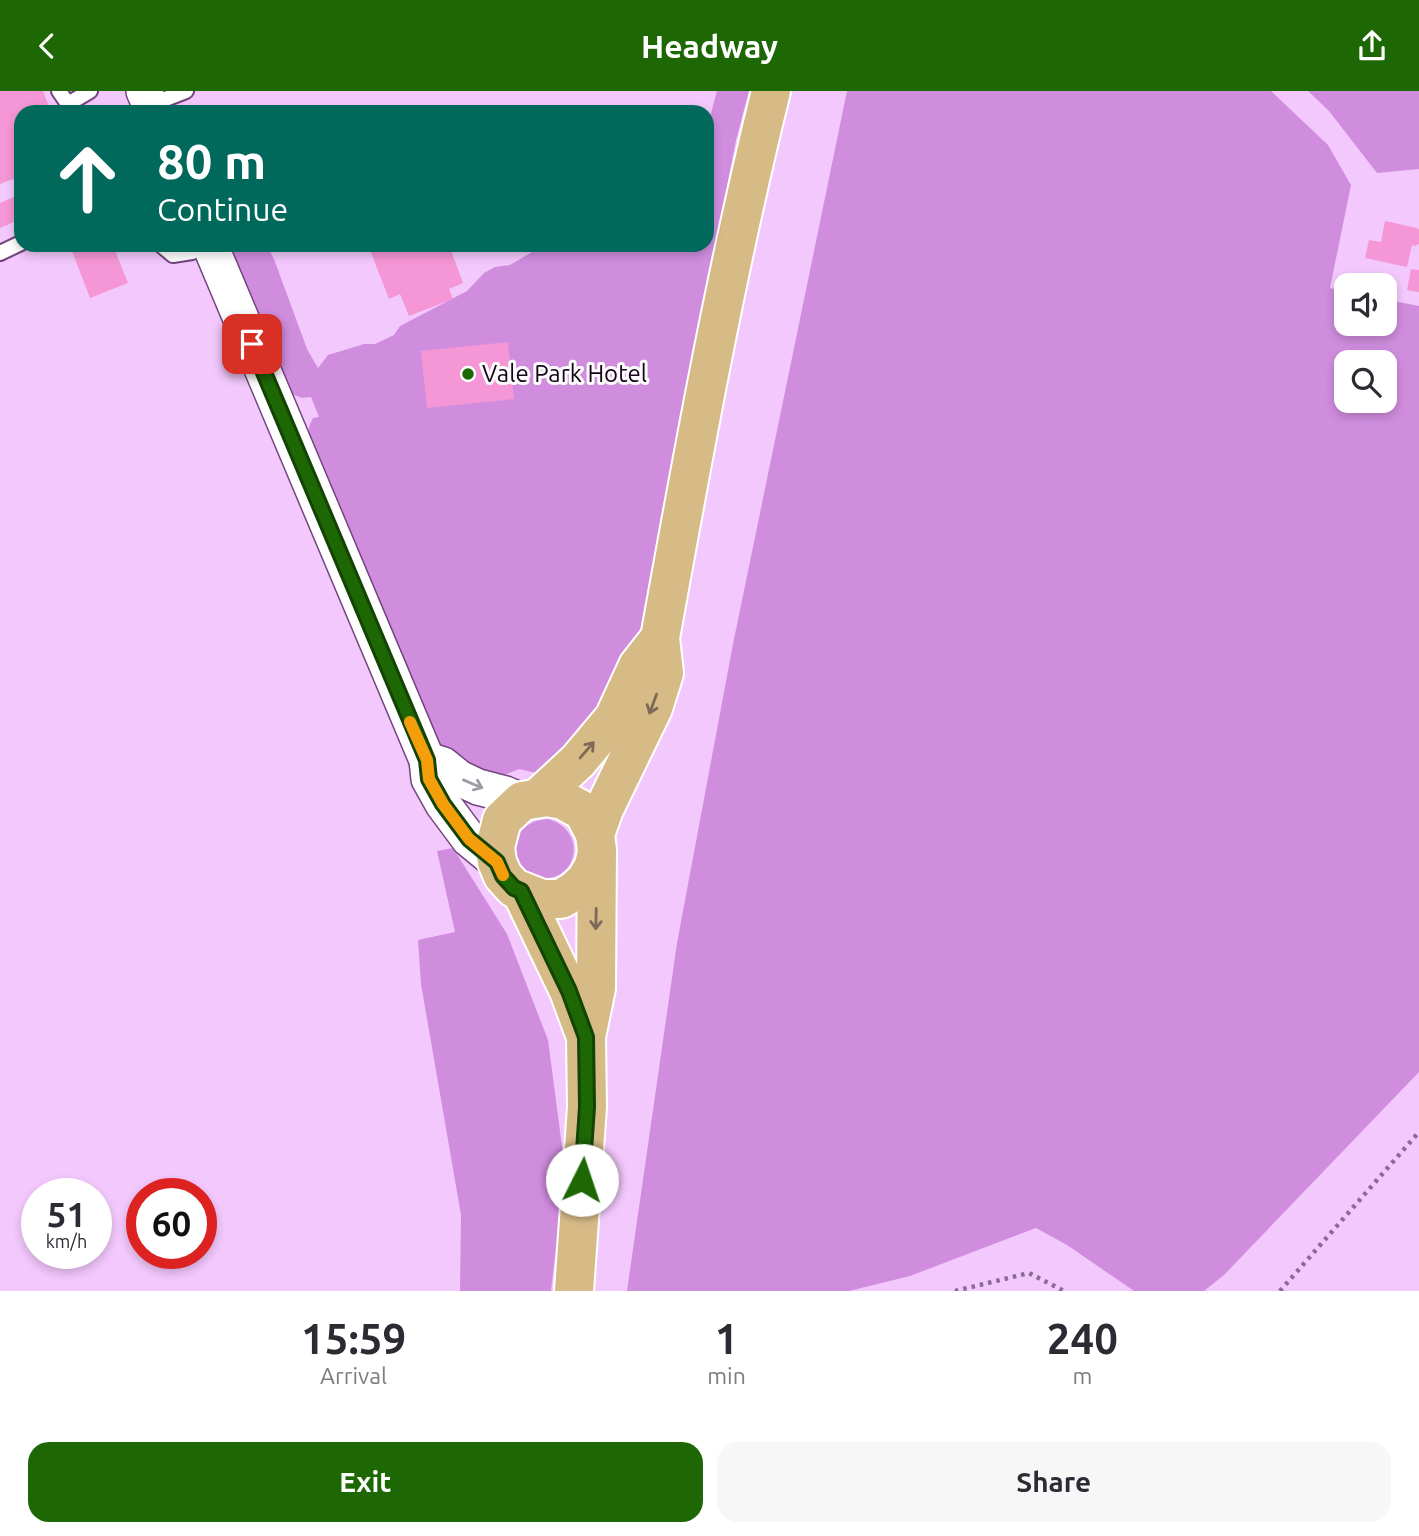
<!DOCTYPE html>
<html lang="en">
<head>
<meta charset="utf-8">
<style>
  body { margin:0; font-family:Ubuntu,sans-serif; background:#f7f7f7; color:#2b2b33; height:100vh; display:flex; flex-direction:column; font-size:26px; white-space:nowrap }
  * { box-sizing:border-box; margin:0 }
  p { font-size:23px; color:#7c7c81 }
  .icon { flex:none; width:38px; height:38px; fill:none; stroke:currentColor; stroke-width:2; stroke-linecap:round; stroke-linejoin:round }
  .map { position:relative; height:1200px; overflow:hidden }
  .side { display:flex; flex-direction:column; background:#fff; flex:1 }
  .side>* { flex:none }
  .hud { position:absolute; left:14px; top:14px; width:700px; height:147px; border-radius:21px; box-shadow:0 4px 10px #0003; background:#00695c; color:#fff; overflow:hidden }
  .controls { position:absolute; left:1334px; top:182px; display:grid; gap:14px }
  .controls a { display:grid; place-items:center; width:63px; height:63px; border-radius:14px; background:#fff; box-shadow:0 4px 10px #0003; font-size:35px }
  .speed { position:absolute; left:21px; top:1087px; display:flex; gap:14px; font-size:35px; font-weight:700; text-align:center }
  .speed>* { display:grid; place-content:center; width:91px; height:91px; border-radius:50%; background:#fff; box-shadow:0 4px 10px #0003; line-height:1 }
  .speed small { font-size:18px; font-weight:400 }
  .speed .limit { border:10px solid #d22; background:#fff; color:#111 }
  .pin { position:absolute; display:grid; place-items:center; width:60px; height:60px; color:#fff; margin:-30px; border-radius:14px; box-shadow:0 4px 10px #0006 }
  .me { position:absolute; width:77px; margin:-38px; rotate:4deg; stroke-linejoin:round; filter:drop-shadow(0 0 5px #0008) }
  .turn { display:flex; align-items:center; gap:24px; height:147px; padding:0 28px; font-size:32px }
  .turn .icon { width:91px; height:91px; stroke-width:2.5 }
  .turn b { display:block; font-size:49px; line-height:60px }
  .eta { display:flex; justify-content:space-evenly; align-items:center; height:119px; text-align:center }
  .eta b { font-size:42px; font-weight:700; line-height:49px }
  .primary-button { display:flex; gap:14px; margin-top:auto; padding:14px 28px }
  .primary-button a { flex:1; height:80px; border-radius:21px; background:#1d6805; color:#fff; font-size:28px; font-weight:700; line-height:80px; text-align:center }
  .primary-button a+a { background:#f7f7f7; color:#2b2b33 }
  header { display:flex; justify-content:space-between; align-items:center; height:91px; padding:0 28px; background:#1d6805; color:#fff; font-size:32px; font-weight:700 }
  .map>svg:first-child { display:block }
  .green { fill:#d08dde; fill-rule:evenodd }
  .building { fill:#f596d6 }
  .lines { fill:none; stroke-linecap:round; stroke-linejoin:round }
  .service-casing { stroke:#74447e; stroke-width:18 }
  .tertiary-casing { stroke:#74447e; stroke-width:38 }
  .primary-casing { stroke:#fff; stroke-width:42 }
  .path { stroke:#8a6b91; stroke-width:4.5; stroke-dasharray:3.5 5; stroke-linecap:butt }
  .service { stroke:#fff; stroke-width:14 }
  .tertiary { stroke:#fff; stroke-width:35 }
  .primary { stroke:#d6bb87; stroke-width:38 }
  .oneway { stroke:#7f6956 }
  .oneway2 { stroke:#a19ba3 }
  .route-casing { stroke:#134403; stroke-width:18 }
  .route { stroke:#1d6805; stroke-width:12 }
  .slow { stroke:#f59e0b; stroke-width:12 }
  .poi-dot { fill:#1d6805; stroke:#fbfbfb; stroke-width:2.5 }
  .labels { text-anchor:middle; stroke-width:6; stroke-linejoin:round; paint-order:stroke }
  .poi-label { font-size:24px; fill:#150419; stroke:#fbfbfb; text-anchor:start }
</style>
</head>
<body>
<header><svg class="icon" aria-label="back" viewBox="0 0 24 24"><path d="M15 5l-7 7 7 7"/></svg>Headway<svg class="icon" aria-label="share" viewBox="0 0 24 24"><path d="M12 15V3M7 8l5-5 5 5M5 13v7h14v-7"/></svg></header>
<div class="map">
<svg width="1419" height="1200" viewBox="0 0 1419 1200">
  <rect width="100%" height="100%" fill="#f3c8fd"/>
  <g class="green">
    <polygon points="717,0 749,0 736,49 685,314 648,534 628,583 545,684 519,678 507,683 495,684 476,679 441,657 434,645 307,346 310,333 313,327 319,326 311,306 302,307 289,302 225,154 266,154 274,168 307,258 318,277 328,264 364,253 375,253 394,244 400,235 467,200 484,182 495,176 510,174 544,154 707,154 707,37"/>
    <path d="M847,0h424l57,54 23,40 -21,103 16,4v32h38v-25l35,7v766l-195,203 -20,16h-70l-67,-46 -31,-17 -126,48 -61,15h-222l50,-348 56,-299zM1346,271h38v39h-38z"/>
    <polygon points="1308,0 1419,0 1419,78 1377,82 1329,20"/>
    <path d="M548,728c40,11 30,63 -7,59 -9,-1 -17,-6 -22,-14 -14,-24 5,-44 29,-45z"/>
    <polygon points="453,757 507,843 548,949 565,1078 551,1200 460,1200 461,1124 421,893 418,849 455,841 437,760"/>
  </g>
  <g class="building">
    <polygon points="0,0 43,0 51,21 21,21 21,95 16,97 13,88 0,93"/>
    <polygon points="21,103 21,128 0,137 0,112"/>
    <polygon points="1385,130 1417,137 1419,139 1419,153 1415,155 1412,154 1407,176 1365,167 1369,149 1381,151"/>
    <polygon points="88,154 113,154 128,192 90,207 72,160"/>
    <polygon points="368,154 449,154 463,192 449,198 453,208 409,225 400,203 389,208"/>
    <polygon points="1411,178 1419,179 1419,201 1407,199"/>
    <polygon points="508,251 514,308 427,317 421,260"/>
  </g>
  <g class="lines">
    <g class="service-casing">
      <g id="service">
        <polyline points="59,0 68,13"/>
        <polyline points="150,14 186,0"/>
        <polyline points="70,21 68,13 90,0"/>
        <polyline points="161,154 173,164 192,161 205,154"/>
        <polyline points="0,162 21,152"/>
      </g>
    </g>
    <g class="tertiary-casing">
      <g id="tertiary">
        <polyline points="144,0 153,21"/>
        <polyline points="210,154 427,669 429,688 443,713 469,748 497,771"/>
        <polyline points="427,669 443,674 459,687 478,696 505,703 522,710"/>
      </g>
    </g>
    <g class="primary-casing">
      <g id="primary">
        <polygon points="548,706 563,709 583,720 595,743 597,760 594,775 586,789 574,800 561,808 542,808 514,797 503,785 497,771 495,756 502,729 522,710"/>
        <polyline points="538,707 578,670 614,627 638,575 660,547"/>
        <path d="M595,743l9,-25 49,-101 11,-35 -4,-35c33,-183 66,-366 111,-547"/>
        <polyline points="521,800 569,900 586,946"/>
        <polyline points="574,1200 587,1016 586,946 596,897 597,760"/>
      </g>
    </g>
    <g class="path">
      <polyline points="955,1200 1029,1182 1064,1200"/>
      <polyline points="1280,1200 1419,1041"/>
    </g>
    <use href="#service" class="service"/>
    <use href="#tertiary" class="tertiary"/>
    <use href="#primary" class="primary"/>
  </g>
  <defs><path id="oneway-shaft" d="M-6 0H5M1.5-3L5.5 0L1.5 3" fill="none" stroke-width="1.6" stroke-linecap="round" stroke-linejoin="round" transform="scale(1.75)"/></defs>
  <g class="oneway">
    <use href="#oneway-shaft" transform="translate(653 613) rotate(110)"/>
    <use href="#oneway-shaft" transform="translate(587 659) rotate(-49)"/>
    <use href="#oneway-shaft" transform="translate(596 828) rotate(91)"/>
  </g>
  <use class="oneway2" href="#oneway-shaft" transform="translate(473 693) rotate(23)"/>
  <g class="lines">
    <g class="route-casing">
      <polyline id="route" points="252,253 427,669 429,688 443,713 469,748 497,771 503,785 514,797 521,800 569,900 586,946 587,1016 582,1089"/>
    </g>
    <use href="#route" class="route"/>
    <polyline class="slow" points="410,631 427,669 429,688 443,713 469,748 497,771 503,784"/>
  </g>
  <circle class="poi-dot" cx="468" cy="283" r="7"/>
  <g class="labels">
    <g class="poi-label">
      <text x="482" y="291">Vale Park Hotel</text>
    </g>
  </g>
</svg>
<div class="controls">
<a><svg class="icon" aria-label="sound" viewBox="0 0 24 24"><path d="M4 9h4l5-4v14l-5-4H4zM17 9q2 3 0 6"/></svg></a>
<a><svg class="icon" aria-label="search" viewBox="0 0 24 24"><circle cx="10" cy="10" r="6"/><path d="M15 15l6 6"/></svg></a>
</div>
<div class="speed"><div>51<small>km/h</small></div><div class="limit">60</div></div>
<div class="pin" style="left:252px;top:253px;background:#d93025"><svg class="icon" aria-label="arrive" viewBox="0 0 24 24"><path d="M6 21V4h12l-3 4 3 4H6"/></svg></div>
<svg class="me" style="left:582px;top:1089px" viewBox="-20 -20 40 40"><circle r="19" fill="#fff"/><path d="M0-13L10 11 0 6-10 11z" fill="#1d6805"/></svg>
<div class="hud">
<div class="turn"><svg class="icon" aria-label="ahead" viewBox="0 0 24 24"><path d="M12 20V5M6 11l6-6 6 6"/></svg><div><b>80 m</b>Continue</div></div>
</div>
</div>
<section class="side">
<div class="eta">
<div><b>15:59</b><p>Arrival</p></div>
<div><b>1</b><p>min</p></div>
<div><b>240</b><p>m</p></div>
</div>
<div class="primary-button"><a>Exit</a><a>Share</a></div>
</section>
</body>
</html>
